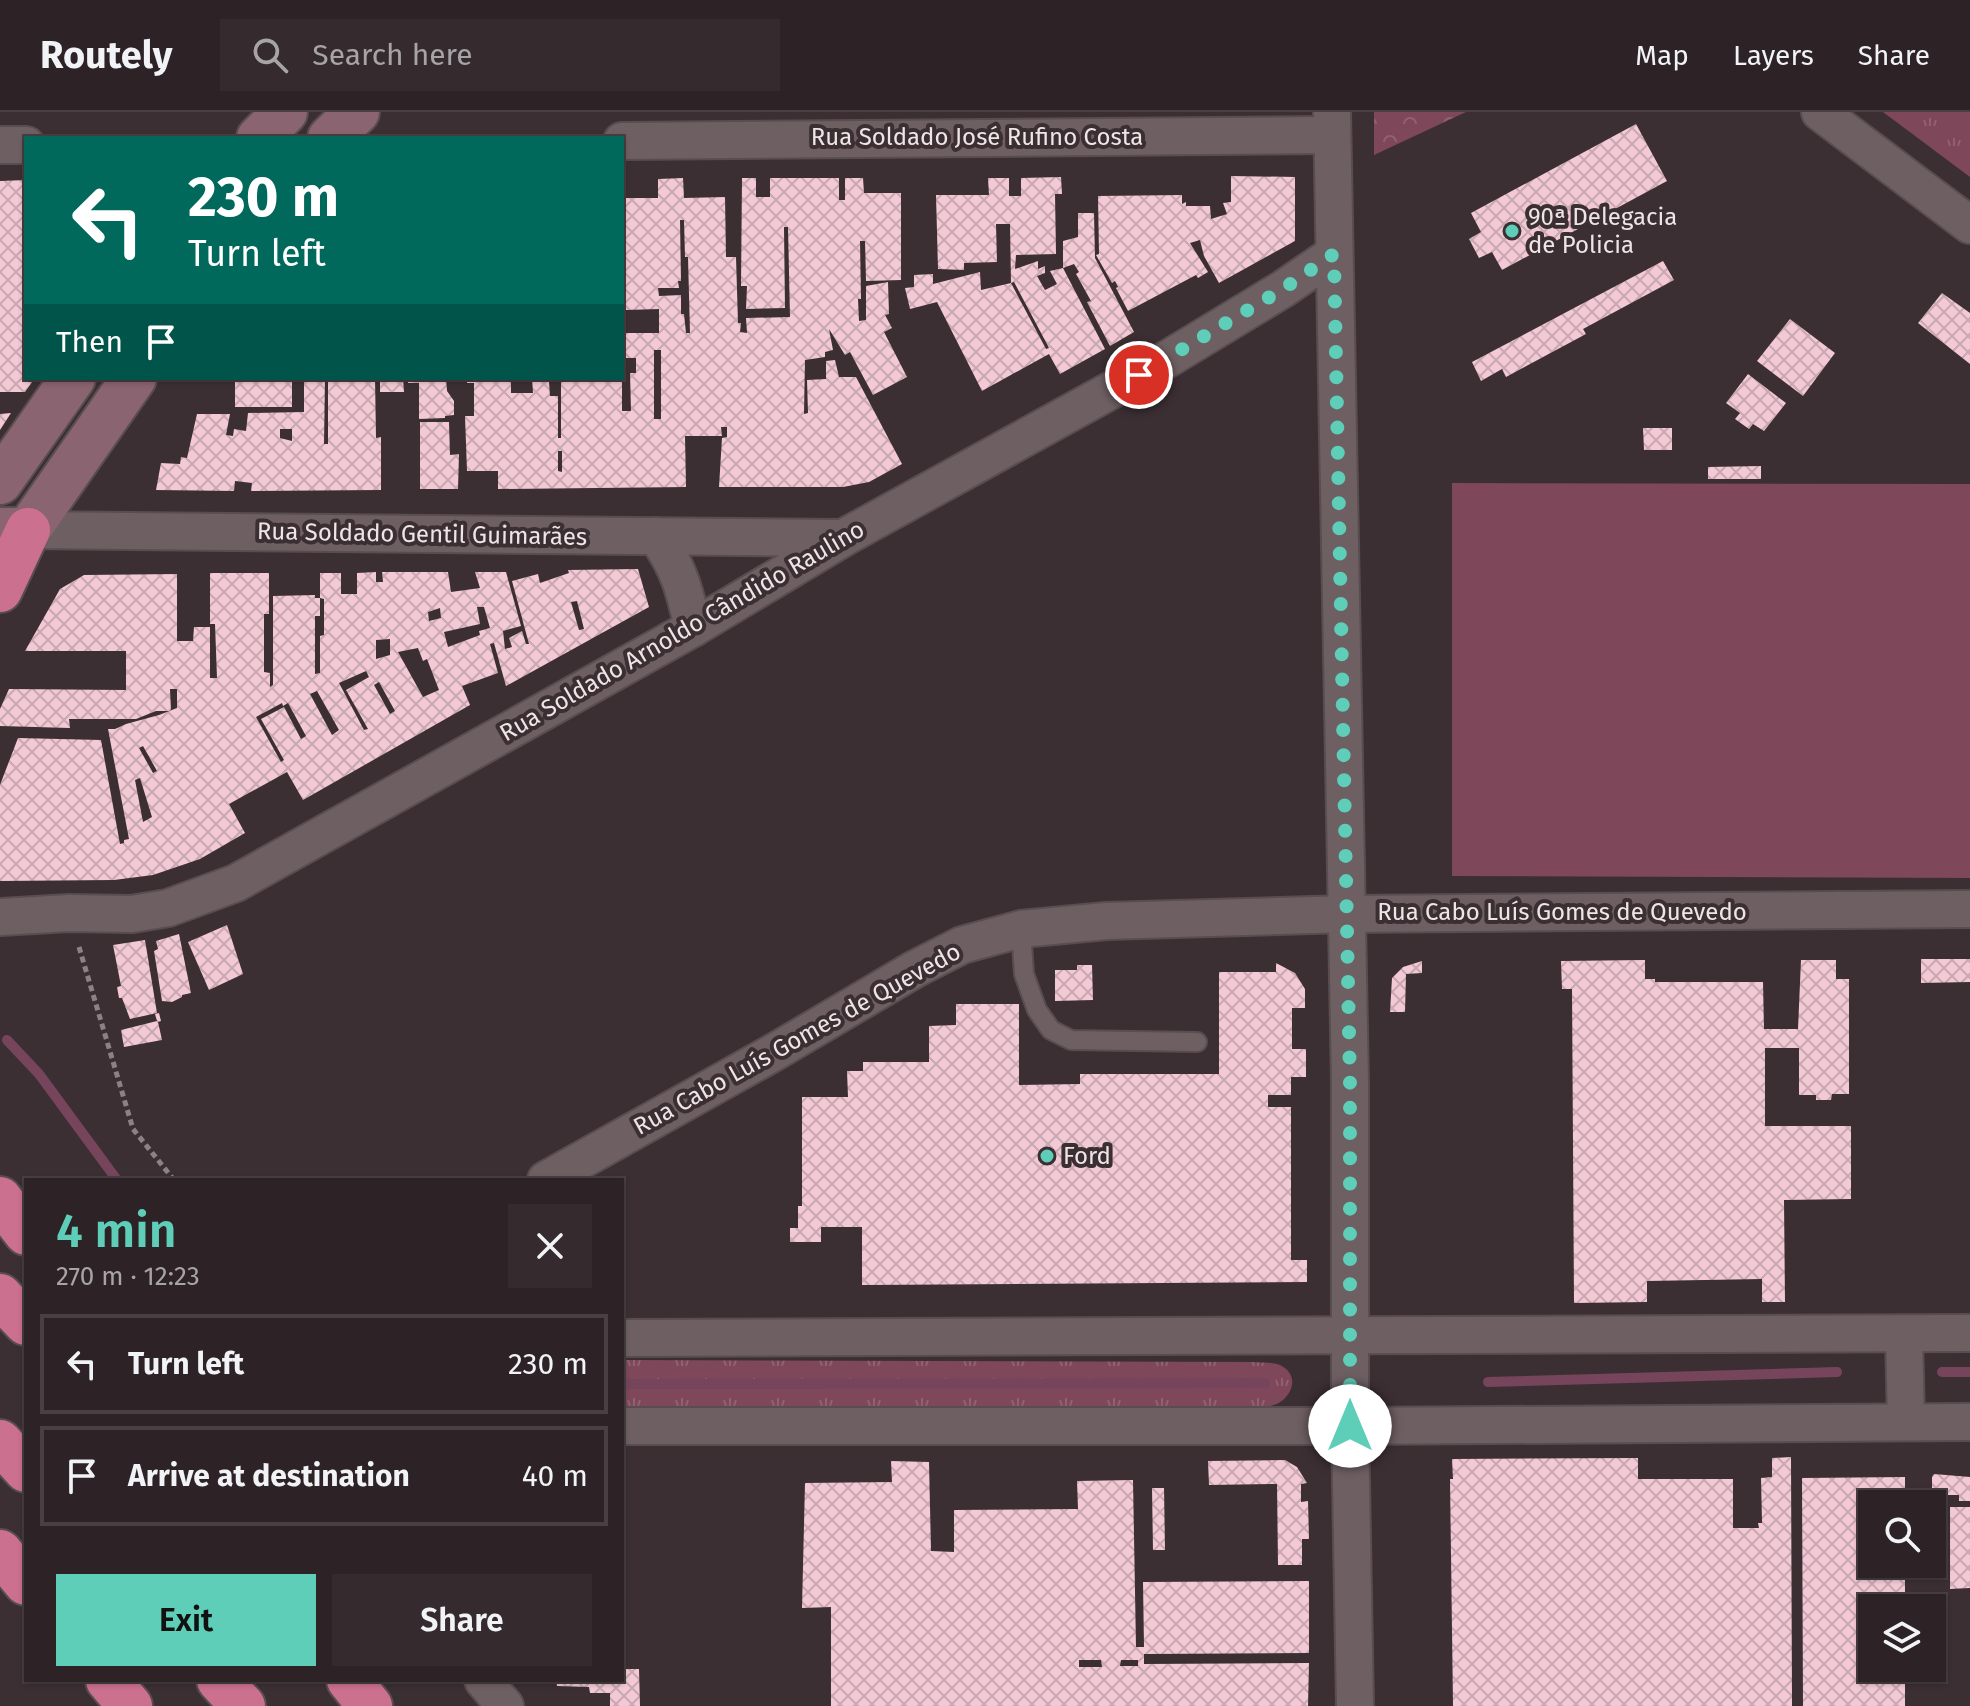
<!DOCTYPE html>
<html lang="en">
<head>
<meta charset="utf-8">
<style>
  body { margin:0; font-family:"Fira Sans",sans-serif; background:#352b2e; color:#f1f3f6; height:100vh; display:flex; flex-direction:column; font-size:30px; white-space:nowrap }
  * { box-sizing:border-box; margin:0 }
  p { font-size:26px; color:#a7a4a7 }
  .icon { flex:none; width:44px; height:44px; fill:none; stroke:currentColor; stroke-width:2; stroke-linecap:round; stroke-linejoin:round }
  .map { position:relative; flex:1; overflow:hidden }
  .sheet { position:absolute; left:24px; top:1066px; width:600px; height:504px; display:flex; flex-direction:column; background:#2d2326; border-radius:0px; box-shadow:0 2px 6px #0004,0 0 0 2px #484043 }
  .sheet>* { flex:none }
  .guide { position:absolute; left:24px; top:24px; width:600px; height:244px; border-radius:0px; box-shadow:0 2px 6px #0004,0 0 0 2px #484043; background:#00695c; color:#fff; overflow:hidden }
  .buttons { position:absolute; left:1858px; top:1378px; display:grid; gap:16px }
  .buttons a { display:grid; place-items:center; width:88px; height:88px; border-radius:0px; background:#2d2326; box-shadow:0 2px 6px #0004,0 0 0 2px #484043; font-size:40px }
  .pin { position:absolute; display:grid; place-items:center; width:68px; height:68px; color:#fff; margin:-34px; border:4px solid #fff; border-radius:50%; box-shadow:0 2px 8px #0007 }
  .me { position:absolute; width:88px; margin:-44px; rotate:0deg; stroke-linejoin:round; filter:drop-shadow(0 0 6px #0008) }
  .turn { display:flex; align-items:center; gap:28px; height:168px; padding:0 32px; font-size:36px }
  .turn .icon { width:104px; height:104px; stroke-width:2.5 }
  .turn b { display:block; font-size:56px; line-height:68px }
  .then { display:flex; align-items:center; height:76px; padding:0 32px; background:#0003; gap:16px; font-size:30px }
  .round { display:grid; place-items:center; flex:none; width:84px; height:84px; border-radius:0px; background:#352b2e }
  .head { display:flex; align-items:center; justify-content:space-between; height:136px; padding:0 32px }
  h1 { font-size:48px; font-weight:600; line-height:60px; color:#5eceb8 }
  .button { display:flex; gap:16px; margin-top:auto; padding:16px 32px }
  .button a { flex:1; height:92px; border-radius:0px; background:#5eceb8; color:#111; font-size:32px; font-weight:600; line-height:92px; text-align:center }
  .button a+a { background:#352b2e; color:#f1f3f6 }
  ul { padding:0; list-style:none }
  li { display:flex; align-items:center; gap:24px; height:100px; margin:0 16px 12px; padding:0 16px; border:4px solid #484043; border-radius:0px }
  li div { flex:1 }
  li b { display:block; font-size:30px }
  li em { font-style:normal }
  header { display:flex; align-items:center; gap:48px; box-sizing:border-box; height:112px; padding:0 40px; background:#2d2326; border-bottom:2px solid #484043 }
  header strong { font-size:38px }
  nav { display:flex; gap:44px; margin-inline-start:auto; font-size:28px }
  .search { width:560px; height:72px; background:#352b2e; display:flex; align-items:center; gap:20px; box-sizing:border-box; padding:0 28px; border-radius:0px; color:#a7a4a7; font-size:30px }
  .map>svg:first-child { display:block }
  .grass { fill:url(#grass-tufts) }
  .park { fill:url(#park-crowns) }
  .pitch { fill:#7e475a }
  .lines { fill:none; stroke-linecap:round; stroke-linejoin:round }
  .stream { stroke:#76455c; stroke-width:10 }
  .building { fill:url(#building-cross-hatch); fill-rule:evenodd }
  .service-casing { stroke:#584d4f; stroke-width:22 }
  .minor-casing { stroke:#584d4f; stroke-width:40 }
  .secondary-casing { stroke:#584d4f; stroke-width:48 }
  .motorway-casing { stroke:#584d4f; stroke-width:48 }
  .path { stroke:#8c8184; stroke-width:5; stroke-dasharray:6 4; stroke-linecap:butt }
  .service { stroke:#6e5f63; stroke-width:18 }
  .minor { stroke:#6e5f63; stroke-width:36 }
  .secondary { stroke:#8a6470; stroke-width:44 }
  .motorway { stroke:#cb708f; stroke-width:44 }
  .route { stroke:#5eceb8; stroke-width:14; stroke-dasharray:0 25.2 }
  .poi-dot { fill:#5eceb8; stroke:#3c2f33; stroke-width:3 }
  .labels { text-anchor:middle; stroke-width:8; stroke-linejoin:round; paint-order:stroke }
  .street-label { font-size:24px; fill:#eee5e7; stroke:#3c2f33 }
  .poi-label { font-size:24px; fill:#eee5e7; stroke:#3c2f33; text-anchor:start }
</style>
</head>
<body>
<header>
<strong>Routely</strong>
<div class="search"><svg class="icon" aria-label="search" viewBox="0 0 24 24"><circle cx="10" cy="10" r="6"/><path d="M15 15l6 6"/></svg>Search here</div>
<nav><a>Map</a><a>Layers</a><a>Share</a></nav>
</header>
<div class="map">
<svg width="1970" height="1594" viewBox="0 0 1970 1594">
  <defs>
    <pattern id="grass-tufts" width="24" height="20" patternUnits="userSpaceOnUse" patternTransform="scale(2)"><rect width="24" height="20" fill="#7e475a"/><path d="M3 7l-1-3M5 7V3M7 7l1-3M15 17l-1-3M17 17v-4M19 17l1-3" fill="none" stroke="#916172"/></pattern>
    <pattern id="park-crowns" width="20" height="18" patternUnits="userSpaceOnUse" patternTransform="scale(2)"><rect width="20" height="18" fill="#7e475a"/><path d="M2 6a3 3 0 1 1 6 0M12 15a3 3 0 1 1 6 0" fill="none" stroke="#916172"/></pattern>
    <pattern id="building-cross-hatch" width="8" height="8" patternUnits="userSpaceOnUse" patternTransform="scale(2)"><rect width="8" height="8" fill="#f3c9d5"/><path d="M0 0l8 8M0 8l8-8" fill="none" stroke="#c8a8b1"/></pattern>
  </defs>
  <rect width="100%" height="100%" fill="#3c2f33"/>
  <g class="grass">
    <polygon points="1883,0 1970,0 1970,65"/>
    <path d="M622,1248l632,2c8,1 19,0 26,3 23,11 10,38 -10,41l-648,1z"/>
  </g>
  <polygon class="park" points="1374,0 1466,0 1374,43"/>
  <polygon class="pitch" points="1452,371 1970,372 1970,766 1452,764"/>
  <g class="lines">
    <g class="stream">
      <polyline points="7,928 39,962 117,1068"/>
      <polyline points="1942,1260 1970,1260"/>
      <polyline points="1488,1270 1837,1260"/>
      <polyline points="622,1272 1265,1271"/>
    </g>
  </g>
  <g class="building">
    <polygon points="1636,12 1667,69 1502,158 1492,140 1479,146 1469,127 1481,120 1471,101"/>
    <polygon points="1231,64 1295,65 1295,129 1219,171 1204,144 1200,128 1190,131 1208,160 1198,166 1196,163 1128,199 1116,176 1118,175 1115,169 1112,171 1096,143 1099,142 1098,84 1182,83 1182,92 1186,90 1186,94 1210,94 1211,107 1227,102 1223,91 1231,90"/>
    <polygon points="1061,65 1062,82 1055,82 1056,142 1016,143 1015,157 1038,149 1038,157 1045,154 1045,161 1037,164 1045,178 1057,172 1050,159 1063,156 1105,237 1060,262 1049,242 982,279 937,190 910,197 905,176 914,175 914,163 933,162 933,172 980,160 981,178 1011,171 1046,237 1049,236 1014,170 1011,171 1010,112 996,112 997,150 964,151 964,158 938,157 936,83 989,83 988,66 1009,66 1009,84 1021,84 1021,66"/>
    <path d="M683,66l1,20 41,-1 1,60h10l2,66h3l-1,9 7,1 -1,-15 44,-1 -2,-90h-4l1,81 -39,1 1,-23h-6l1,-108h14v19h14v-19h69v22h6v-22h18l1,15h37v87l-35,1 -1,-40h-5l1,58h-3l1,22 7,-1v-34l22,-4 1,32 -4,1 7,13 -8,4 23,45 -34,18 -23,-43 -5,3 -16,-26 4,21 -8,2v5l-20,3 -1,54 4,-1 -1,-33 19,-1v-18l9,-1 4,17h17l46,87 -33,18 -26,5h-124l3,-49 5,-1v-10h-6l1,9h-37l1,51 -188,2v-18h-31l-2,-55h9v-33h-7v-5h44v15h22l-1,-15h90v33h9l-1,-38h6v-15h-14v-25h37v-24l-33,1v-69h-4v-43h36v-19zM680,108h4l1,37h3l2,76h-4l-2,-19h-3v-19l-22,1 -1,-8h21l-1,-7h3zM654,238h7v69h-7zM549,270h12v56h-3v-42h-8zM558,339h4v21l-4,-1z"/>
    <polygon points="26,68 26,266 35,266 25,280 0,280 0,69"/>
    <polygon points="1078,101 1094,101 1095,146 1134,220 1110,234 1087,190 1091,189 1076,162 1079,160 1074,152 1063,156 1063,129 1078,125"/>
    <polygon points="1663,149 1674,168 1583,217 1586,222 1506,265 1502,257 1481,269 1472,250"/>
    <polygon points="1942,181 1970,201 1970,252 1918,211"/>
    <polygon points="1790,207 1835,241 1803,284 1757,249"/>
    <polygon points="1748,262 1786,291 1764,319 1753,312 1749,317 1735,307 1740,301 1726,291"/>
    <path d="M235,266h90l-1,66h4v-66h47l1,60 5,-1v53l-130,1 1,-8 -17,-2 -1,10 -78,-1 5,-27 19,1 1,-7 6,1 10,-44h33l-4,21 7,1 1,-7 12,2 2,-18 56,-1v-30h-12v25h-57zM280,317h12v12l-12,-3z"/>
    <polygon points="380,266 403,266 404,280 380,280"/>
    <polygon points="408,266 446,266 447,279 454,289 454,303 445,304 445,306 419,307 419,271 408,271"/>
    <polygon points="11,301 0,318 0,302"/>
    <polygon points="420,310 449,310 450,343 459,342 458,377 420,377"/>
    <polygon points="1643,316 1672,316 1672,338 1644,338"/>
    <polygon points="1761,354 1761,367 1708,367 1708,355"/>
    <path d="M638,457l11,38 -143,79 -12,-43 -4,1 8,29 -36,13 8,19 -167,95 -16,-28 -58,32 16,29 -45,26 -47,16 -39,5 -114,1v-96l18,-47 83,2 19,104 4,-1v-3l5,-1 -21,-110h7l11,-5 33,-9 18,-7v-19h-7l1,22h-15l-20,8h-67l1,9 -70,-2v-17l9,-20 117,1v-39h-101l35,-62 24,-14 93,-1v67h16l1,-14h16v51h7l-2,-54h-5v-51h59v41h-5v58l6,1v14l3,-2v-89l42,-1v3h5v18h-5v58l5,-1v-37l4,-1v-36l-4,-1v-25h21v21h16v-21l19,-1v10h7l-1,-10h66l3,20 29,-4 -5,-16h31l15,54 -18,5 2,18 7,-2 -3,-9 13,-7 4,13h3l-17,-63 26,-7 2,9 29,-10 -1,-3zM577,489l7,28 -5,1 -8,-28zM477,495h7l6,21 -11,3 1,4 -32,12 -4,-15 36,-8zM440,496l1,10 -12,3 -1,-9zM390,527v16l-14,4v-19zM418,536l5,13 4,-2 12,31 -16,7 -25,-45zM366,559l3,6 -23,13 22,39 -4,1 -25,-47zM379,570l16,29 -5,3 -16,-29zM317,579l22,39 -7,5 -22,-41zM282,591l1,3 5,-3 18,33 -5,3 -17,-32 -23,12 23,41 -3,2 -25,-45zM143,634l14,25 -4,2 -14,-25zM140,666l12,39 -9,5 -8,-42z"/>
    <polygon points="227,813 243,862 209,878 188,830"/>
    <polygon points="179,822 191,881 182,883 182,885 172,890 162,889 154,839 158,837 156,829"/>
    <polygon points="145,828 157,901 130,907 122,886 119,886 117,875 121,874 113,833"/>
    <polygon points="1921,847 1970,847 1970,870 1921,871"/>
    <polygon points="1645,848 1645,867 1655,867 1655,870 1763,870 1764,917 1798,917 1801,848 1836,848 1836,867 1849,867 1849,982 1832,982 1831,988 1816,988 1816,983 1799,983 1799,936 1765,936 1765,1014 1851,1014 1851,1087 1784,1088 1785,1190 1762,1190 1762,1167 1647,1169 1647,1190 1574,1191 1572,877 1562,877 1561,849"/>
    <polygon points="1422,849 1422,861 1406,862 1405,900 1390,900 1392,866 1403,855"/>
    <polygon points="1276,851 1295,861 1305,877 1305,896 1292,896 1292,937 1306,937 1306,965 1291,965 1291,983 1268,983 1268,995 1291,995 1291,1148 1307,1148 1307,1170 865,1173 862,1173 862,1115 821,1115 821,1130 790,1130 790,1116 798,1116 798,1094 802,1094 802,985 848,985 847,959 863,959 863,950 929,950 929,914 956,913 956,892 1019,892 1019,973 1080,972 1080,962 1219,962 1219,860 1276,860"/>
    <polygon points="1077,853 1092,853 1093,888 1055,889 1055,858 1077,858"/>
    <polygon points="159,901 161,909 158,910 162,928 124,935 121,918 157,909 155,902"/>
    <polygon points="1791,1345 1792,1594 1453,1594 1450,1367 1453,1367 1452,1347 1638,1346 1638,1367 1733,1367 1733,1416 1759,1416 1758,1411 1762,1411 1761,1366 1772,1365 1772,1346"/>
    <polygon points="1285,1348 1297,1355 1307,1371 1301,1372 1301,1390 1308,1389 1309,1427 1302,1427 1302,1453 1278,1453 1277,1372 1209,1373 1208,1349"/>
    <path d="M891,1349l38,1 2,89 23,1v-42l124,-1 -1,-28 56,-1 3,167h8l-1,-65 166,-1v72l-165,1v10l165,-1 -1,43h-477v-99l-29,1 3,-125 87,-1zM1079,1548h22l1,7h-23zM1121,1548h17v6h-18z"/>
    <polygon points="1934,1362 1970,1365 1970,1389 1959,1389 1959,1383 1932,1383 1932,1365"/>
    <polygon points="1905,1365 1905,1392 1872,1392 1872,1452 1905,1452 1905,1496 1872,1496 1872,1556 1905,1556 1905,1594 1803,1594 1802,1366"/>
    <polygon points="1152,1376 1164,1376 1165,1438 1153,1438"/>
    <polygon points="1950,1395 1970,1395 1970,1476 1950,1477"/>
    <polygon points="622,1557 639,1557 640,1594 610,1594 610,1581 590,1581 589,1575 557,1574 556,1568 622,1568"/>
  </g>
  <g class="lines">
    <g class="service-casing">
      <polyline id="service" points="1021,817 1024,862 1037,898 1051,918 1071,928 1197,930"/>
    </g>
    <g class="minor-casing">
      <g id="minor">
        <polyline points="1332,0 1350,972 1350,1314 1355,1594"/>
        <polyline points="1820,0 1970,113"/>
        <polyline points="622,29 1332,23"/>
        <polyline points="0,33 26,33"/>
        <polyline points="28,418 843,426"/>
        <path d="M656,424c23,31 29,56 37,92"/>
        <polyline points="0,805 69,801 132,802 168,796 236,771 693,516 843,426 1166,248 1283,177 1334,142"/>
        <polyline points="546,1068 778,938 915,857 962,833 1021,817 1106,809 1347,802 1970,797"/>
        <polyline points="1904,1222 1906,1310"/>
        <polyline points="622,1226 1970,1221"/>
        <polyline points="622,1314 1350,1314 1970,1310"/>
        <polyline points="483,1568 505,1594"/>
      </g>
    </g>
    <g class="secondary-casing">
      <g id="secondary">
        <polyline points="259,26 285,0"/>
        <polyline points="330,26 357,0"/>
        <polyline points="0,370 73,266"/>
        <polyline points="0,418 28,418 134,266"/>
      </g>
    </g>
    <g class="motorway-casing">
      <g id="motorway">
        <polyline points="0,478 28,418"/>
        <polyline points="0,1087 26,1121"/>
        <polyline points="0,1184 26,1211"/>
        <polyline points="0,1330 26,1358"/>
        <polyline points="0,1440 26,1471"/>
        <polyline points="108,1568 130,1594"/>
        <polyline points="219,1568 243,1594"/>
        <polyline points="349,1568 370,1594"/>
      </g>
    </g>
    <polyline class="path" points="79,835 133,1017 174,1068"/>
    <use href="#service" class="service"/>
    <use href="#minor" class="minor"/>
    <use href="#secondary" class="secondary"/>
    <use href="#motorway" class="motorway"/>
  </g>
  <g class="lines">
    <polyline class="route" points="1139,263 1283,177 1334,142 1350,972 1350,1314"/>
  </g>
  <g class="poi-dot">
    <circle cx="1512" cy="119" r="8"/>
    <circle cx="1047" cy="1044" r="8"/>
  </g>
  <g class="labels">
    <g class="street-label">
      <text x="977" y="33">Rua Soldado José Rufino Costa</text>
      <text transform="translate(422 422) rotate(1)" y="8">Rua Soldado Gentil Guimarães</text>
      <text transform="translate(682 519) rotate(-30)" y="8">Rua Soldado Arnoldo Cândido Raulino</text>
      <text x="1562" y="808">Rua Cabo Luís Gomes de Quevedo</text>
      <text transform="translate(797 927) rotate(-29)" y="8">Rua Cabo Luís Gomes de Quevedo</text>
    </g>
    <g class="poi-label">
      <text x="1528" y="113">90ª Delegacia<tspan x="1528" dy="28">de Policia</tspan></text>
      <text x="1063" y="1052">Ford</text>
    </g>
  </g>
</svg>
<div class="buttons">
<a><svg class="icon" aria-label="search" viewBox="0 0 24 24"><circle cx="10" cy="10" r="6"/><path d="M15 15l6 6"/></svg></a>
<a><svg class="icon" aria-label="layers" viewBox="0 0 24 24"><path d="M12 4l9 5-9 5-9-5zM3 14l9 5 9-5"/></svg></a>
</div>
<div class="pin" style="left:1139px;top:263px;background:#d93025"><svg class="icon" aria-label="arrive" viewBox="0 0 24 24"><path d="M6 21V4h12l-3 4 3 4H6"/></svg></div>
<svg class="me" style="left:1350px;top:1314px" viewBox="-20 -20 40 40"><circle r="19" fill="#fff"/><path d="M0-13L10 11 0 6-10 11z" fill="#5eceb8"/></svg>
<div class="guide">
<div class="turn"><svg class="icon" aria-label="left" viewBox="0 0 24 24"><path d="M17 20v-9H6M10 6l-5 5 5 5"/></svg><div><b>230 m</b>Turn left</div></div>
<div class="then">Then<svg class="icon" aria-label="arrive" viewBox="0 0 24 24"><path d="M6 21V4h12l-3 4 3 4H6"/></svg></div>
</div>
<section class="sheet">
<div class="head"><div><h1>4 min</h1><p>270 m · 12:23</p></div><a class="round"><svg class="icon" aria-label="close" viewBox="0 0 24 24"><path d="M6 6l12 12M18 6L6 18"/></svg></a></div>
<ul>
<li><svg class="icon" aria-label="left" viewBox="0 0 24 24"><path d="M17 20v-9H6M10 6l-5 5 5 5"/></svg><div><b>Turn left</b></div><em>230 m</em></li>
<li><svg class="icon" aria-label="arrive" viewBox="0 0 24 24"><path d="M6 21V4h12l-3 4 3 4H6"/></svg><div><b>Arrive at destination</b></div><em>40 m</em></li>
</ul>
<div class="button"><a>Exit</a><a>Share</a></div>
</section>
</div>
</body>
</html>
